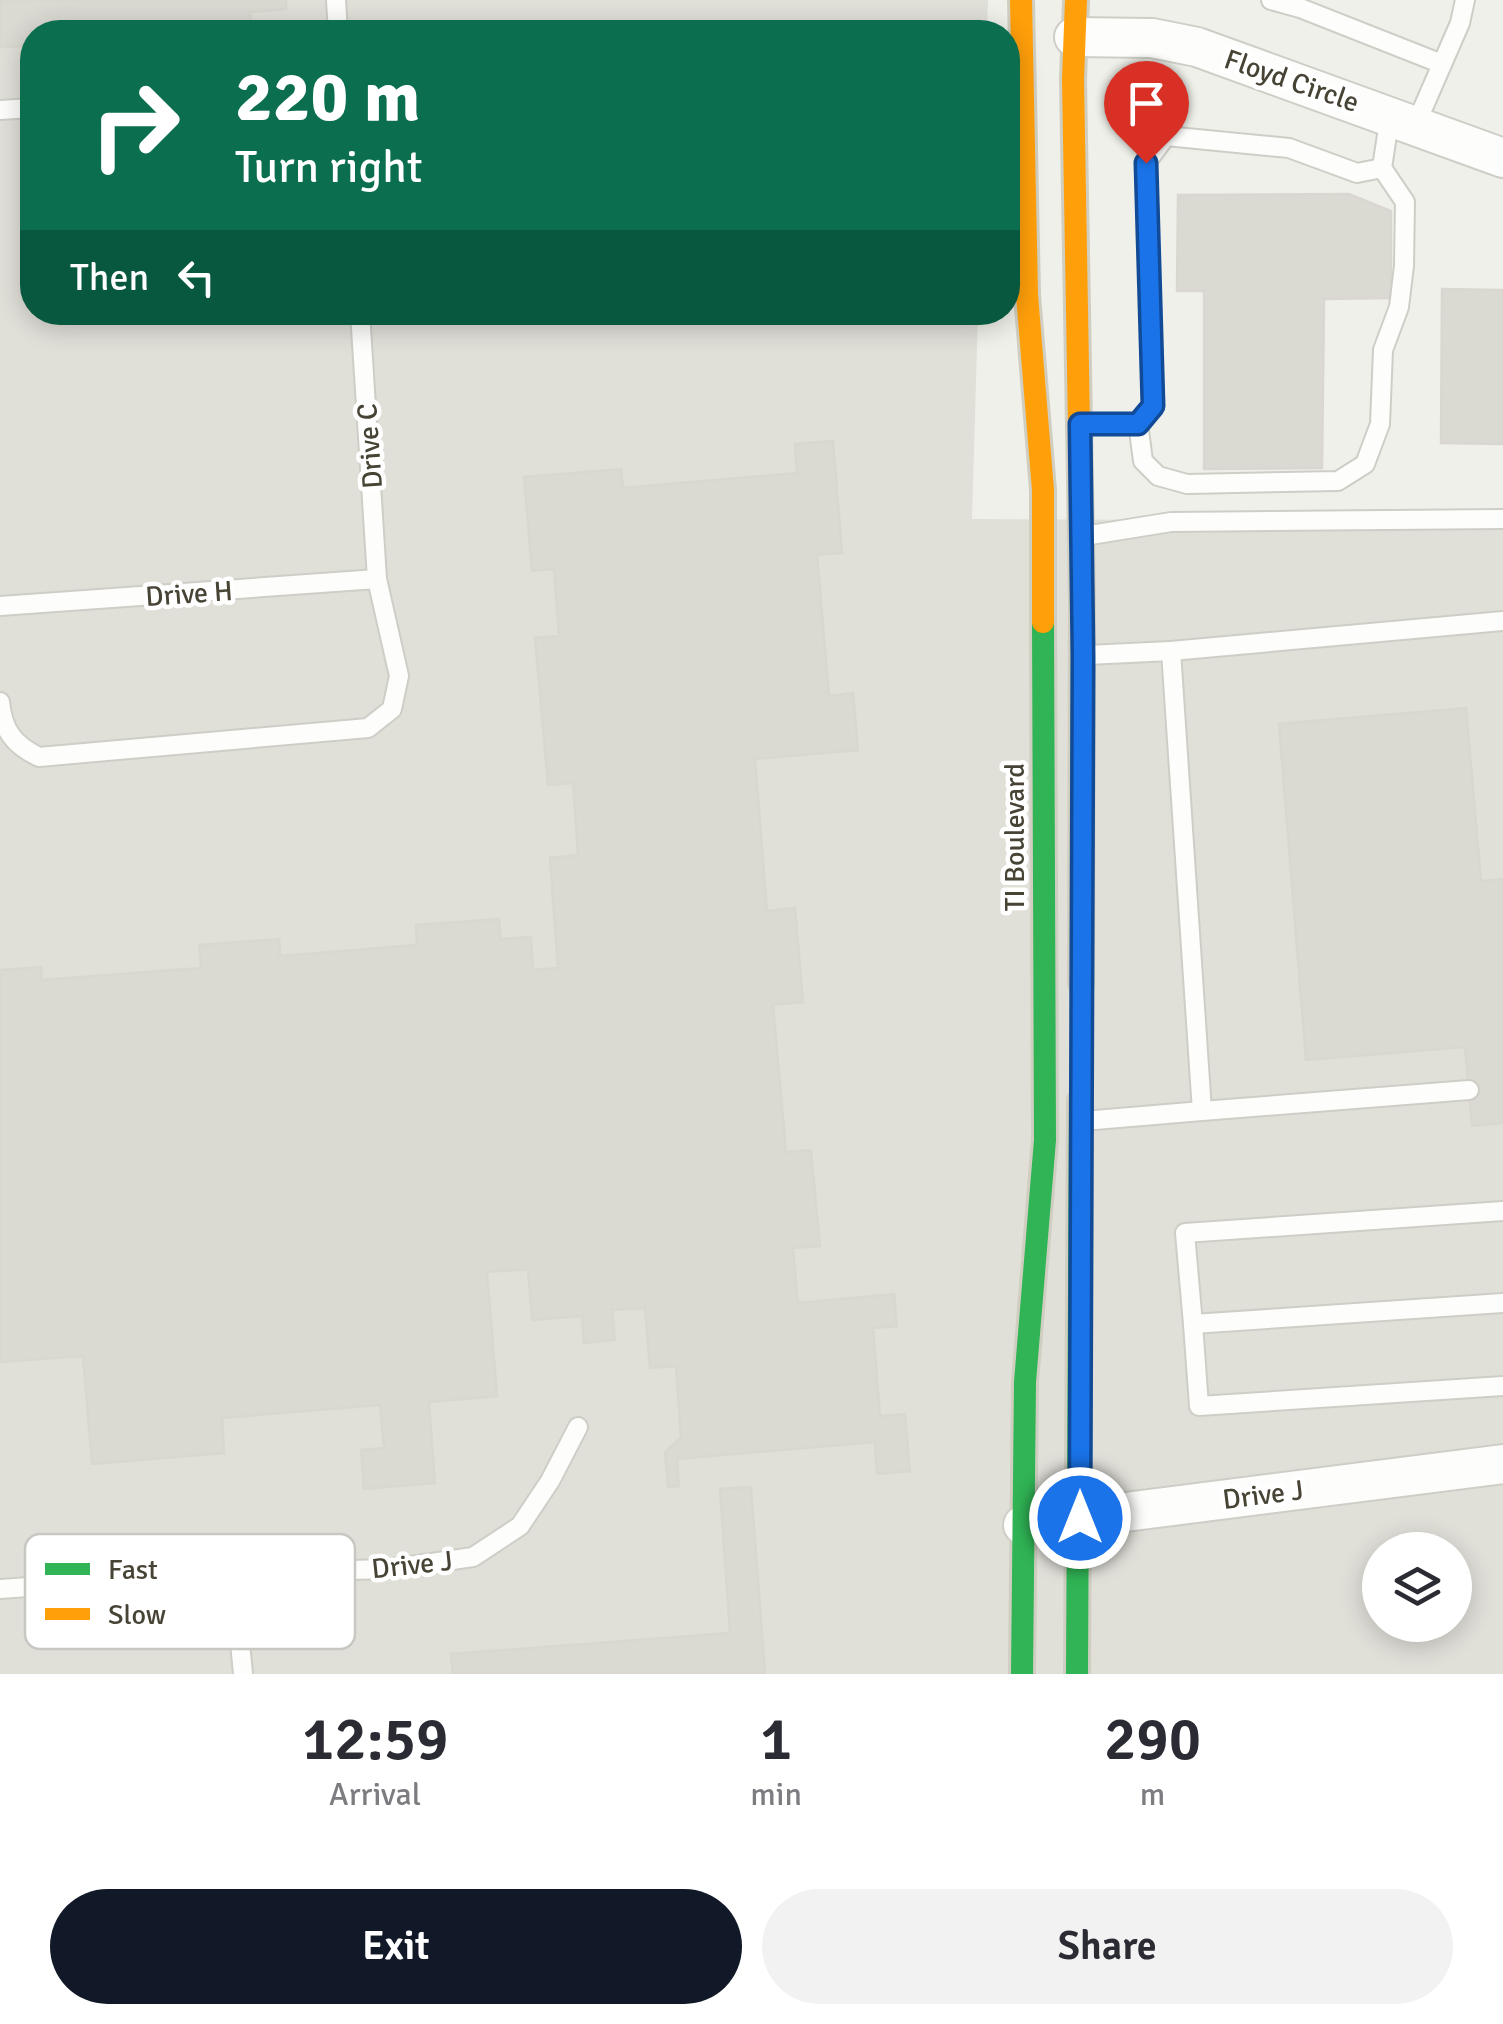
<!DOCTYPE html>
<html lang="en">
<head>
<meta charset="utf-8">
<style>
  body { margin:0; font-family:Signika,sans-serif; background:#f2f2f3; color:#2b2b33; height:100vh; display:flex; flex-direction:column; font-size:38px; white-space:nowrap }
  * { box-sizing:border-box; margin:0 }
  p { font-size:32px; color:#7c7c81 }
  .icon { flex:none; width:55px; height:55px; fill:none; stroke:currentColor; stroke-width:2; stroke-linecap:round; stroke-linejoin:round }
  .map { position:relative; height:1674px; overflow:hidden }
  .details { display:flex; flex-direction:column; background:#fff; flex:1 }
  .details>* { flex:none }
  .banner { position:absolute; left:20px; top:20px; width:1000px; height:305px; border-radius:40px; box-shadow:0 5px 25px #0003; background:#0b6e4f; color:#fff; overflow:hidden }
  .controls { position:absolute; left:1362px; top:1532px; display:grid; gap:20px }
  .controls a { display:grid; place-items:center; width:110px; height:110px; border-radius:50%; background:#fff; box-shadow:0 5px 25px #0003; font-size:50px }
  .pin { position:absolute; display:grid; place-items:center; width:85px; height:85px; color:#fff; margin:-102px -42px; border-radius:50% 50% 50% 0; rotate:-45deg; box-shadow:0 0 10px #0007 }
  .pin .icon { rotate:45deg }
  .me { position:absolute; width:110px; margin:-55px; rotate:0deg; stroke-linejoin:round; filter:drop-shadow(0 0 8px #0008) }
  .turn { display:flex; align-items:center; gap:35px; height:210px; padding:0 50px; font-size:45px }
  .turn .icon { width:130px; height:130px; stroke-width:2.5 }
  .turn b { display:block; font-size:70px; line-height:85px }
  .then { display:flex; align-items:center; height:95px; padding:0 50px; background:#0003; gap:20px; font-size:38px }
  .eta { display:flex; justify-content:space-evenly; align-items:center; height:170px; text-align:center }
  .eta b { font-size:60px; font-weight:600; line-height:70px }
  .primary-button { display:flex; gap:20px; margin-top:auto; padding:20px 50px }
  .primary-button a { flex:1; height:115px; border-radius:60px; background:#111827; color:#fff; font-size:40px; font-weight:600; line-height:115px; text-align:center }
  .primary-button a+a { background:#f2f2f3; color:#2b2b33 }
  .map>svg:first-child { display:block }
  .industrial { fill:#e0dfd8; fill-rule:evenodd }
  .building { fill:#dad9d2; stroke:#d9d7cf; stroke-width:2.5 }
  .lines { fill:none; stroke-linecap:round; stroke-linejoin:round }
  .lane-casing { stroke:#cecec7; stroke-width:22 }
  .street-casing { stroke:#cecec7; stroke-width:42 }
  .fast-casing { stroke:#d0cec1; stroke-width:28 }
  .slow-casing { stroke:#d0cec1; stroke-width:28 }
  .lane { stroke:#fdfdfc; stroke-width:18 }
  .street { stroke:#fdfdfc; stroke-width:38 }
  .fast { stroke:#30b455; stroke-width:22 }
  .slow { stroke:#ff9f0a; stroke-width:22 }
  .route-casing { stroke:#114b97; stroke-width:25 }
  .route { stroke:#1a73e8; stroke-width:18 }
  .labels { text-anchor:middle; stroke-width:9; stroke-linejoin:round; paint-order:stroke }
  .street-label { font-size:28px; fill:#474335; stroke:#fff }
  .key { fill:#fff; stroke:#c8c7c2; stroke-width:2.5 }
  .key-label { font-size:28px; fill:#474335 }
</style>
</head>
<body>
<div class="map">
<svg width="1503" height="1674" viewBox="0 0 1503 1674">
  <rect width="100%" height="100%" fill="#f0f0ea"/>
  <path class="industrial" d="M0,0h988l-1,32h-955v280l946,1 -6,206 531,2v1153h-1503zM1380,1550h75v75h-75z"/>
  <g class="building">
    <polygon points="0,0 286,0 286,9 250,12 251,32 32,32 32,46 0,47"/>
    <polygon points="1349,194 1391,211 1391,298 1324,299 1322,468 1204,469 1204,291 1177,291 1178,195"/>
    <polygon points="1442,289 1503,290 1503,444 1441,443"/>
    <polygon points="833,441 842,553 817,555 829,696 853,693 858,750 755,759 767,911 795,908 803,1002 773,1005 786,1152 811,1150 820,1246 793,1248 798,1303 894,1294 897,1326 873,1328 880,1416 905,1414 910,1471 877,1474 875,1442 677,1459 679,1486 668,1487 665,1452 681,1438 676,1366 650,1368 645,1308 612,1310 615,1340 584,1343 582,1316 532,1320 528,1269 487,1272 497,1396 429,1402 435,1483 364,1489 361,1450 384,1448 380,1405 222,1418 224,1453 92,1464 83,1356 0,1362 0,970 41,967 42,980 201,968 199,945 279,939 280,956 417,945 416,925 499,919 501,939 531,937 533,970 558,968 550,858 578,855 573,783 548,785 535,638 559,636 554,569 532,571 524,477 621,469 623,488 797,473 795,444"/>
    <polygon points="1466,708 1481,881 1503,879 1503,1123 1472,1126 1465,1047 1306,1060 1279,724"/>
    <polygon points="751,1487 765,1674 453,1674 451,1654 730,1633 720,1489"/>
  </g>
  <g class="lines">
    <g class="lane-casing">
      <g id="lane">
        <polyline points="336,0 338,32"/>
        <polyline points="1271,0 1300,8 1442,64"/>
        <polyline points="0,110 32,108"/>
        <polyline points="1416,124 1460,23 1465,0"/>
        <polyline points="1138,423 1143,461 1158,476 1187,484 1338,481 1365,464 1380,424 1383,350 1399,307 1404,266 1405,202 1382,168"/>
        <polyline points="1084,424 1138,423 1153,407 1146,163 1166,136 1289,148 1357,173 1382,168 1390,115"/>
        <polyline points="1084,536 1171,522 1503,519"/>
        <polyline points="0,606 377,579"/>
        <polyline points="1087,655 1171,651"/>
        <path d="M0,702c3,29 14,43 39,55l329,-29 24,-19 7,-33 -22,-97 -17,-267"/>
        <polyline points="1202,1111 1469,1090"/>
        <polyline points="1083,1121 1202,1111 1171,651 1503,621"/>
        <polyline points="1503,1211 1185,1233 1193,1324 1503,1303"/>
        <polyline points="1193,1324 1199,1406 1503,1386"/>
        <polyline points="224,1573 236,1600 243,1674"/>
        <polyline points="0,1589 224,1573 390,1569 473,1557 520,1526 550,1481 578,1427"/>
      </g>
    </g>
    <g class="street-casing">
      <g id="street">
        <polyline points="1074,37 1152,38 1197,47 1503,158"/>
        <polyline points="1023,1525 1503,1464"/>
      </g>
    </g>
    <g class="fast-casing">
      <g id="fast">
        <polyline points="1081,983 1082,599"/>
        <polyline points="1022,1674 1025,1382 1045,1140 1043,622"/>
        <polyline points="1077,1674 1080,1101"/>
      </g>
    </g>
    <g class="slow-casing">
      <g id="slow">
        <polyline points="1021,0 1027,295 1043,490 1043,622"/>
        <polyline points="1076,0 1073,79 1082,599"/>
      </g>
    </g>
    <use href="#lane" class="lane"/>
    <use href="#street" class="street"/>
    <use href="#fast" class="fast"/>
    <use href="#slow" class="slow"/>
  </g>
  <g class="lines">
    <g class="route-casing">
      <polyline id="route" points="1080,1518 1083,656 1080,424 1138,424 1153,406 1146,163"/>
    </g>
    <use href="#route" class="route"/>
  </g>
  <g class="labels">
    <g class="street-label">
      <text transform="translate(1292 80) rotate(19)" y="10">Floyd Circle</text>
      <text transform="translate(369 446) rotate(-94)" y="10">Drive C</text>
      <text transform="translate(189 593) rotate(-4)" y="10">Drive H</text>
      <text transform="translate(1014 837) rotate(-90)" y="10">TI Boulevard</text>
      <text transform="translate(1263 1494) rotate(-7)" y="10">Drive J</text>
      <text transform="translate(412 1564) rotate(-6)" y="10">Drive J</text>
    </g>
  </g>
  <rect x="25" y="1534" width="330" height="115" rx="15" class="key"/>
  <rect x="45" y="1563" width="45" height="12" fill="#30b455"/>
  <rect x="45" y="1608" width="45" height="12" fill="#ff9f0a"/>
  <g class="key-label">
    <text x="108" y="1579">Fast</text>
    <text x="108" y="1624">Slow</text>
  </g>
</svg>
<div class="controls">
<a><svg class="icon" aria-label="layers" viewBox="0 0 24 24"><path d="M12 4l9 5-9 5-9-5zM3 14l9 5 9-5"/></svg></a>
</div>
<div class="pin" style="left:1146px;top:163px;background:#d93025"><svg class="icon" aria-label="arrive" viewBox="0 0 24 24"><path d="M6 21V4h12l-3 4 3 4H6"/></svg></div>
<svg class="me" style="left:1080px;top:1518px" viewBox="-20 -20 40 40"><circle r="17" fill="#1a73e8" stroke="#fff" stroke-width="3"/><path d="M0-11L8 9 0 5-8 9z" fill="#fff"/></svg>
<div class="banner">
<div class="turn"><svg class="icon" aria-label="right" viewBox="0 0 24 24"><path d="M7 20v-9h11M14 6l5 5-5 5"/></svg><div><b>220 m</b>Turn right</div></div>
<div class="then">Then<svg class="icon" aria-label="left" viewBox="0 0 24 24"><path d="M17 20v-9H6M10 6l-5 5 5 5"/></svg></div>
</div>
</div>
<section class="details">
<div class="eta">
<div><b>12:59</b><p>Arrival</p></div>
<div><b>1</b><p>min</p></div>
<div><b>290</b><p>m</p></div>
</div>
<div class="primary-button"><a>Exit</a><a>Share</a></div>
</section>
</body>
</html>
